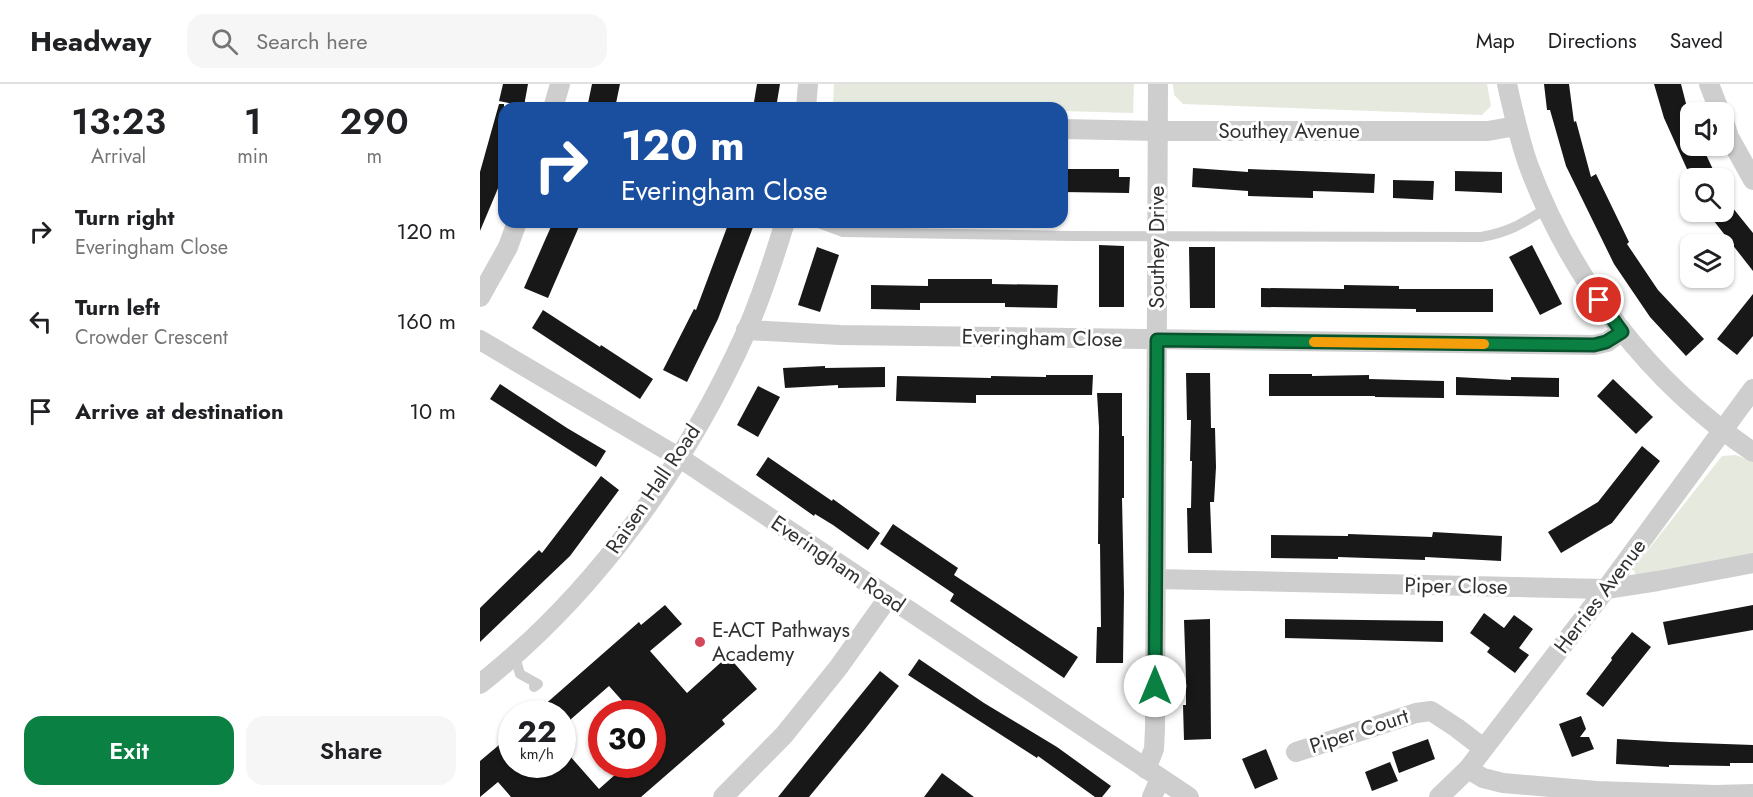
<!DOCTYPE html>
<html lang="en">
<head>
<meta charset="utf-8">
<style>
  body { margin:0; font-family:Jost,sans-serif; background:#f6f6f6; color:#202124; height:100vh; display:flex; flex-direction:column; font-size:22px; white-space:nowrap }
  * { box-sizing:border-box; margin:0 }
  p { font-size:20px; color:#757577 }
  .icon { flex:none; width:33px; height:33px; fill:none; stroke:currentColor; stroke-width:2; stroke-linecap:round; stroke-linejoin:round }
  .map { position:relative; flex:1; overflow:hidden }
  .sheet { display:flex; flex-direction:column; background:#fff; width:480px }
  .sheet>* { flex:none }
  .top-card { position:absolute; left:18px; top:18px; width:570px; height:126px; border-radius:18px; box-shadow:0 2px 4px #0004; background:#1a4fa0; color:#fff; overflow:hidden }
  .fabs { position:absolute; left:1200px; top:18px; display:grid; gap:12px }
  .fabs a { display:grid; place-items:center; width:54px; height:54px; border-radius:12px; background:#fff; box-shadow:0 2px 4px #0004; font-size:30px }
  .speed { position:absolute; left:18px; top:616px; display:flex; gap:12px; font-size:30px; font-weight:700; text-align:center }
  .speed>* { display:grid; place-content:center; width:78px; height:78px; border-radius:50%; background:#fff; box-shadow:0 2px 4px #0004; line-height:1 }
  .speed small { font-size:15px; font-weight:400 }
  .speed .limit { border:9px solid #d22; background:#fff; color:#111 }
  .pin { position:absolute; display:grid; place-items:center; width:51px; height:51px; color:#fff; margin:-26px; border:3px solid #fff; border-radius:50%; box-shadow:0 2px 6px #0007 }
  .me { position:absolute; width:66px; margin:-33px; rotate:0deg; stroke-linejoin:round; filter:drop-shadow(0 0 4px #0008) }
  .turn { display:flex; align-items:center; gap:21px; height:126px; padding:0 24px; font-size:27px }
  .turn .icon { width:78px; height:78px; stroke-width:2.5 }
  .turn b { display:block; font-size:42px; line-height:51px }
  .eta { display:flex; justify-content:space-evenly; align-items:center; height:102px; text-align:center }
  .eta b { font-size:36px; font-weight:600; line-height:42px }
  .button { display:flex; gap:12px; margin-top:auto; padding:12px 24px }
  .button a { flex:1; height:69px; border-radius:18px; background:#0b8043; color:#fff; font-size:24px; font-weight:600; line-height:69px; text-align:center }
  .button a+a { background:#f6f6f6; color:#202124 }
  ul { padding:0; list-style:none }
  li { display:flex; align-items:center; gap:18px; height:90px; padding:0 24px }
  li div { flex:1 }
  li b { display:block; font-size:22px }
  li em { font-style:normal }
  header { display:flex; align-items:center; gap:36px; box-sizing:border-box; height:84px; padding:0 30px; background:#fff; border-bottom:2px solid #e0e0e0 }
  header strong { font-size:28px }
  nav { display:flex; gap:33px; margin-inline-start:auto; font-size:21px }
  .search { width:420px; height:54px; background:#f6f6f6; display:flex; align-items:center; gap:15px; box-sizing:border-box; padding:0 21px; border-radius:18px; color:#757577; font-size:22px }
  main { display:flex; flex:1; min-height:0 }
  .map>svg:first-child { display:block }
  .green { fill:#e5e9de }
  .building { fill:#181818 }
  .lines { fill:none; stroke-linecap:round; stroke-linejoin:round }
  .service { stroke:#cecece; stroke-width:10 }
  .minor { stroke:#cecece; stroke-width:20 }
  .route-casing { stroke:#07532c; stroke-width:15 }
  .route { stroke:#0b8043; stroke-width:10 }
  .slow { stroke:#f59e0b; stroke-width:10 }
  .poi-dot { fill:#d4475a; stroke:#fff; stroke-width:2 }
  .labels { text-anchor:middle; stroke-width:6; stroke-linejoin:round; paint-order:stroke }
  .street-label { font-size:21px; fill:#313131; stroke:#fff }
  .poi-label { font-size:21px; fill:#313131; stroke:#fff; text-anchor:start }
</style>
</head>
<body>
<header>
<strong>Headway</strong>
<div class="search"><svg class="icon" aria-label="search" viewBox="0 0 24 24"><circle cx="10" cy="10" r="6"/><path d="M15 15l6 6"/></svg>Search here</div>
<nav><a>Map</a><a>Directions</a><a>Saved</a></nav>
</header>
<main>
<section class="sheet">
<div class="eta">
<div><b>13:23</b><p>Arrival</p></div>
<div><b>1</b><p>min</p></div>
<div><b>290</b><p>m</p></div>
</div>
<ul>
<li><svg class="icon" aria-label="right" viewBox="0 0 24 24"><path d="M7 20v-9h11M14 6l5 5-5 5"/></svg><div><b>Turn right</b><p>Everingham Close</p></div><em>120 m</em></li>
<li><svg class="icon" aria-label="left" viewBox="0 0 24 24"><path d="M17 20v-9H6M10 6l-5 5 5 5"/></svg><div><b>Turn left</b><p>Crowder Crescent</p></div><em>160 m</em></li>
<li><svg class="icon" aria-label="arrive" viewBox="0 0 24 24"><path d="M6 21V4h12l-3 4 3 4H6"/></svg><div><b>Arrive at destination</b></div><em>10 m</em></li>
</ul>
<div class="button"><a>Exit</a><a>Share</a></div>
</section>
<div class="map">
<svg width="1273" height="713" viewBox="0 0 1273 713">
  <rect width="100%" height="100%" fill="#fff"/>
  <g class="green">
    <polygon points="354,0 654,0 653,29 582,27 582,24 491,24 353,20"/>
    <polygon points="693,0 1007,0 1011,22 1002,31 703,20 694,11"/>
    <polygon points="1256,371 1273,378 1273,470 1164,493 1156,491 1153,485 1242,372"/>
  </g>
  <g class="building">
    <polygon points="23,0 48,0 44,22 19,17"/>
    <polygon points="112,0 140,0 135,24 107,24"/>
    <polygon points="277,0 300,0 296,24 273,24"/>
    <polygon points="1064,0 1089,0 1094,38 1096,37 1111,93 1116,90 1149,158 1147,160 1178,206 1224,255 1206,272 1170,233 1134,180 1086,82 1070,26 1067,26"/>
    <polygon points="1174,0 1201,0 1210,35 1210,62 1222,62 1237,94 1211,94 1184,34"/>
    <polygon points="19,20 24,20 24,90 0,147 0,88"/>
    <polygon points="713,84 768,88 768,85 895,90 894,109 833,107 833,114 768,112 768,107 712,103"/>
    <polygon points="582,85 639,85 639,93 650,93 649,109 582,108"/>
    <polygon points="975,87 1022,88 1022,109 975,107"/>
    <polygon points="913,96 954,97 953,116 913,114"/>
    <polygon points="1248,118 1273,149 1273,187 1230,132 1236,128 1244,128 1244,122"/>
    <polygon points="73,138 101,138 68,214 44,204"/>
    <polygon points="249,138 275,138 238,235 207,298 183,286 214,225 216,226"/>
    <polygon points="619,161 644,162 644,223 619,223"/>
    <polygon points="1052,161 1082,220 1060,231 1029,173"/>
    <polygon points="337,163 359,171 340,228 318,221"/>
    <polygon points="709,163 735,163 735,224 710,224"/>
    <polygon points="448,195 512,195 512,200 578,201 577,224 525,223 525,219 440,219 440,226 391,225 391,201 448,202"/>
    <polygon points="864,201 919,202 919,205 1013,205 1013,228 936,228 936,225 781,223 781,204 864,205"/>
    <polygon points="1273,210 1273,252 1257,271 1237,255"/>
    <polygon points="63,226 120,263 121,261 173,295 160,315 52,244"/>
    <polygon points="345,282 345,284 405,283 405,303 358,304 358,301 305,304 303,284"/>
    <polygon points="706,289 730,289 731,344 735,344 736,383 734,418 730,418 732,469 708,469 707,424 711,424 712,377 710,377 711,336 707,336"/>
    <polygon points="789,290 832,290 832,292 889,291 889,295 964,297 964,314 895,313 895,312 789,312"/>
    <polygon points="566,291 613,291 612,311 496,311 496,319 416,317 417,292 511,294 511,292 566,293"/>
    <polygon points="976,293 1031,296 1031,293 1079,294 1079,313 976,311"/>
    <polygon points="1133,295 1173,333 1156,350 1117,312"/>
    <polygon points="20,300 87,344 126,367 116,383 10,315"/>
    <polygon points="278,302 300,313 278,353 257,341"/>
    <polygon points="617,309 642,309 642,352 644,352 644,414 642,414 644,509 643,579 616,579 617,543 621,543 620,460 618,460 619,343"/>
    <polygon points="1162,362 1180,377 1132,439 1081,469 1068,448 1118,418"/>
    <polygon points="288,373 352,417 353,415 400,449 388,466 353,441 335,430 334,432 276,391"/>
    <polygon points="121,392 139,406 90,472 0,558 0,524 59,466 62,469"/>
    <polygon points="413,440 478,484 474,491 598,573 584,594 470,517 474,510 400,460"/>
    <polygon points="953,448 1022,452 1021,477 945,473 945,476 858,473 858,475 791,474 791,451 868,452 868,450 952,453"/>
    <polygon points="185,521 202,540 170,567 207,609 248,572 277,605 242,636 245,640 161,713 31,713 18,698 0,713 0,677 32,650 32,681 82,681 82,663 119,705 146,681 172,681 172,630 154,630 129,602 82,643 82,630 54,630 159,538 161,541"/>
    <polygon points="1273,521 1273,546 1188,561 1183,538"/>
    <polygon points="1004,529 1024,544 1034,531 1053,545 1039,564 1049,571 1035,589 1007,568 1010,564 990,549"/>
    <polygon points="730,535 731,655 704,656 703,621 706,621 706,595 704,536"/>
    <polygon points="805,535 963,537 963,558 805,554"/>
    <polygon points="1152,548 1171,563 1123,623 1106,610 1132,576 1131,574"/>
    <polygon points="439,575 504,619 577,663 631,702 622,713 615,713 558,672 557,674 487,629 428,591"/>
    <polygon points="400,587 419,602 385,645 329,713 298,713"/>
    <polygon points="1101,632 1106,645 1100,653 1109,653 1114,665 1092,673 1079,640"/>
    <polygon points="948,655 955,675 919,689 912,668"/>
    <polygon points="1137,655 1190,658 1273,661 1273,679 1250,679 1250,682 1189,681 1189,683 1136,680"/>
    <polygon points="786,665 798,695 775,705 762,675"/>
    <polygon points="910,678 918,697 892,707 885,688"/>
    <polygon points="462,689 494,713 444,713"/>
  </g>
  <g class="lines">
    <g class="service">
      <path d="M336,138l27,10 229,4 409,1c29,-5 42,-14 66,-29"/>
      <polyline points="35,573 40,590 58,600 54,603"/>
    </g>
    <g class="minor">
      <path d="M1027,0c6,27 12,54 21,80 43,116 122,219 225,288"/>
      <polyline points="1229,0 1240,28"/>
      <polyline points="73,24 80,0"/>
      <polyline points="326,24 328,0"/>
      <polyline points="1244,38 1249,53 1273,96"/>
      <polyline points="582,45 678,47 1008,47 1036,42"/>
      <polyline points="0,213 28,163 37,138"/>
      <polyline points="266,246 360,251 1114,261 1127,258 1141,248"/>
      <polyline points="0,256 200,374 709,713"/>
      <polyline points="676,495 1126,505 1178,497 1273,479"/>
      <path d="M0,600c116,-91 207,-220 267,-354 15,-35 27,-72 38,-108"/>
      <polyline points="816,668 936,629 951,627 977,644 1003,664"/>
      <polyline points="666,685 674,665 675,644 678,0"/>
      <polyline points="988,685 1003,694 1023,699 1117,707 1235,711 1273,710"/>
      <polyline points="243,713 304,651 358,584 408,514"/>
      <polyline points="672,713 680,695"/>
      <polyline points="959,713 988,685 1126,505 1273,305"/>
    </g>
  </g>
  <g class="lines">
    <g class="route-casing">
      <polyline id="route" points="675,602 677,256 1114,261 1126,258 1142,248 1119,216"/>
    </g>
    <use href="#route" class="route"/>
    <polyline class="slow" points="834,258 1004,260"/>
  </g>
  <circle class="poi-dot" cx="220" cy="558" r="6"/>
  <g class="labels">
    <g class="street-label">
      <text x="809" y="54">Southey Avenue</text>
      <text transform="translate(677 163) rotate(-90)" y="7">Southey Drive</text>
      <text transform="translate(562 254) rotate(1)" y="7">Everingham Close</text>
      <text transform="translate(173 405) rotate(-56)" y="7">Raisen Hall Road</text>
      <text transform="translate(358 480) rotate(34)" y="7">Everingham Road</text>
      <text transform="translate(976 502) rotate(1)" y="7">Piper Close</text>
      <text transform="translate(1120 512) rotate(-53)" y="7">Herries Avenue</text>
      <text transform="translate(879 647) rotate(-18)" y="7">Piper Court</text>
    </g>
    <g class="poi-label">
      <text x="232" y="553">E-ACT Pathways<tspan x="232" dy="24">Academy</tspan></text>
    </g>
  </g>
</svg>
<div class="fabs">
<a><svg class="icon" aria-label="sound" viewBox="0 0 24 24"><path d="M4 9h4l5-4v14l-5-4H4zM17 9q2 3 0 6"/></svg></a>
<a><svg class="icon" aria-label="search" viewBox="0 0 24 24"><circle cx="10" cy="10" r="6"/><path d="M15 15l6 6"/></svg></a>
<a><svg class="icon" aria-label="layers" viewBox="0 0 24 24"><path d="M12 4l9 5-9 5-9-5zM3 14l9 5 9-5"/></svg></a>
</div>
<div class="speed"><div>22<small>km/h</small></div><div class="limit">30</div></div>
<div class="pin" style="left:1119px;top:216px;background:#d93025"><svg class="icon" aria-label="arrive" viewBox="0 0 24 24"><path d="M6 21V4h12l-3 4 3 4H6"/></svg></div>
<svg class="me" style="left:675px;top:602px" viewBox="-20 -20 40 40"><circle r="19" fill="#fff"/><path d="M0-13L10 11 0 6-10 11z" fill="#0b8043"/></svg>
<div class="top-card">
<div class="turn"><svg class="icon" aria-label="right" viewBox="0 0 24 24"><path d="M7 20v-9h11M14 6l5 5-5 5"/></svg><div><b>120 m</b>Everingham Close</div></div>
</div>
</div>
</main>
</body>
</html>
